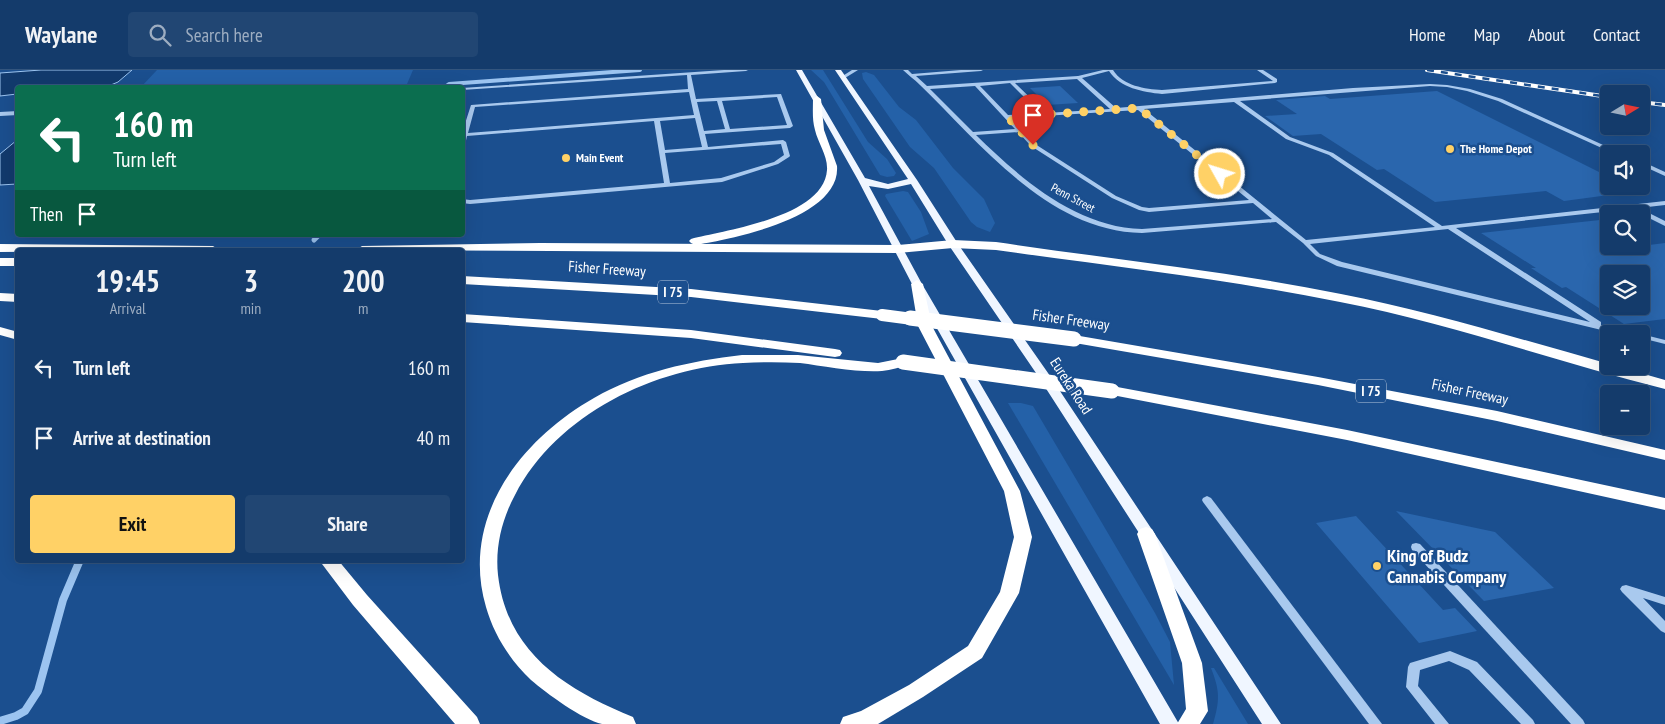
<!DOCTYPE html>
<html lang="en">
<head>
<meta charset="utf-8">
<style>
  body { margin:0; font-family:"PT Sans Narrow",sans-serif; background:#214673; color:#f1f3f6; height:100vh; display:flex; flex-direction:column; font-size:19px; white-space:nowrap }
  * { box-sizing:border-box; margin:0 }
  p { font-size:16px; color:#9dadc1 }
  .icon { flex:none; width:28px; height:28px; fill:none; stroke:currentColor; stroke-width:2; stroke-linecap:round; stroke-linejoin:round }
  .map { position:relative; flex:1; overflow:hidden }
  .side { position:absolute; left:15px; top:178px; width:450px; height:315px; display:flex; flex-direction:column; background:#143b6b; border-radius:5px; box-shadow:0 5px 20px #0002,0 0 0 1px #33557e }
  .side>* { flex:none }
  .hud { position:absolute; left:15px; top:15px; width:450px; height:152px; border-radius:5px; box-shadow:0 5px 20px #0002,0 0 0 1px #33557e; background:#0b6e4f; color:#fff; overflow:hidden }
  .needle { width:32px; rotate:80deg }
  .fabs { position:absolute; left:1600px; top:15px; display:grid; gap:10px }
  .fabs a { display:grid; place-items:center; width:50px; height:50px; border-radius:5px; background:#143b6b; box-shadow:0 5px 20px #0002,0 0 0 1px #33557e; font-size:25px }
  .pin { position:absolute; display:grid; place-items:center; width:42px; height:42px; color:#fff; margin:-51px -21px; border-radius:50% 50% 50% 0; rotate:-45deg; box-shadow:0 0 5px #0007 }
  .pin .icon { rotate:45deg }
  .me { position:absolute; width:55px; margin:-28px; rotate:309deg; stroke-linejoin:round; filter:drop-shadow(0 0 4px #0008) }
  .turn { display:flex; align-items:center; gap:18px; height:105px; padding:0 15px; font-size:22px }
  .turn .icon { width:65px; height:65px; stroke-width:2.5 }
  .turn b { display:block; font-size:35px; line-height:42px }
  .then { display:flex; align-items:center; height:48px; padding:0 15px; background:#0003; gap:10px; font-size:19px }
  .eta { display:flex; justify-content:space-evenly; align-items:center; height:85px; text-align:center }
  .eta b { font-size:30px; font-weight:700; line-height:35px }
  .action { display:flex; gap:10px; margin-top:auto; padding:10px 15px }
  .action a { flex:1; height:58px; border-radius:5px; background:#ffd166; color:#111; font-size:20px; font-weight:700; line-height:58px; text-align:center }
  .action a+a { background:#214673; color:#f1f3f6 }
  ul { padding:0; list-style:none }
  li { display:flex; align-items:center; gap:15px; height:70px; padding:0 15px }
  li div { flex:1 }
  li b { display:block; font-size:19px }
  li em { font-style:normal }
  header { display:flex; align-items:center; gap:30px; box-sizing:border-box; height:70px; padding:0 25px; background:#143b6b; border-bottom:1px solid #33557e }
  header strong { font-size:24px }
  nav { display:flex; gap:28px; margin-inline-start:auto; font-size:18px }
  .search { width:350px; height:45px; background:#214673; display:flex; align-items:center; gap:12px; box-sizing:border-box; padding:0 18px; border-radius:5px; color:#9dadc1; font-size:19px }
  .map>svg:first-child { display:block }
  .green { fill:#2461a8 }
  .water { fill:#123a6d; stroke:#9cc4f0 }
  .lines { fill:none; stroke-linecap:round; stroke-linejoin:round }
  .stream-far2 { stroke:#9cc4f0; stroke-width:4 }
  .stream-far1 { stroke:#9cc4f0; stroke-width:5 }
  .stream { stroke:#9cc4f0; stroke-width:8 }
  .building { fill:#2a66ad; fill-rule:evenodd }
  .minor { fill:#a9c9ee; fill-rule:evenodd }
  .major { fill:#f0f6ff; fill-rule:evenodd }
  .highway { fill:#fff; fill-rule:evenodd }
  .rail-casing { stroke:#fff; stroke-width:4 }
  .rail { stroke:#1b4f8f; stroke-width:2.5; stroke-dasharray:7; stroke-linecap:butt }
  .highway-bridge-far1 { stroke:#fff; stroke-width:12 }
  .highway-bridge { stroke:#fff; stroke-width:15 }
  .route { stroke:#ffd166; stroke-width:9; stroke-dasharray:0 16.2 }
  .poi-dot { fill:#ffd166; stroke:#1b4f8f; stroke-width:2 }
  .labels { text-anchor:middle; stroke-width:5; stroke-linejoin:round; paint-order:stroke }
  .far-poi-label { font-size:12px; font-weight:bold; fill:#fff; stroke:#1b4f8f; text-anchor:start }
  .far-street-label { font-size:12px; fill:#fff; stroke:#1b4f8f }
  .shield { fill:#1b4f8f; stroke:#bbcadd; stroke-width:1 }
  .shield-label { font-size:14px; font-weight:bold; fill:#fff }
  .street-label { font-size:15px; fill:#fff; stroke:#1b4f8f }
  .near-poi-label { font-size:18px; font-weight:bold; fill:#fff; stroke:#1b4f8f; text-anchor:start }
</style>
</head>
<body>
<header>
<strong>Waylane</strong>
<div class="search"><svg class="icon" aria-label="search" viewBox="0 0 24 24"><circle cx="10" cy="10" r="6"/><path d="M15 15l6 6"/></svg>Search here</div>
<nav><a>Home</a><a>Map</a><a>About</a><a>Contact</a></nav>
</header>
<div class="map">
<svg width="1665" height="654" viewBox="0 0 1665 654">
  <rect width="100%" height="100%" fill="#1b4f8f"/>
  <g class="green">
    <polygon points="157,0 413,0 407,14 400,17 141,17"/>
    <polygon points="811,0 823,0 868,72 887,89 896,103 894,106 887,107 880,105 824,12"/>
    <polygon points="866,2 874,5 899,37 916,50 953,98 984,129 995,153 990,162 977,157 971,152 934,98 910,77 863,9 862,3"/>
    <polygon points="903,121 908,122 921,142 929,164 912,171 885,126 886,124"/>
    <polygon points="1008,333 1021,333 1033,336 1155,543 1170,572 1174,615"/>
    <path d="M1211,598h3l34,56h-35c7,-24 7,-33 -2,-56z"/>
  </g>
  <g class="water">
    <polygon points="41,0 132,0 118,12 106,17 18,18 17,24 0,26 0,3"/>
    <polygon points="17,70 17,114 0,115 0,84"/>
  </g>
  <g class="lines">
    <polyline class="stream-far2" points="445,17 449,14 640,0"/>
    <polyline class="stream-far1" points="314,170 319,165"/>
    <polyline class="stream" points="0,651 16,646 25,641 38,621 63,530 80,490"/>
  </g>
  <g class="building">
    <polygon points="1060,16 1078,33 1047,35 1030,18"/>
    <polygon points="1437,21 1609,107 1609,125 1564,131 1546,121 1435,132 1384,99 1377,100 1321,64 1293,66 1265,46 1297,44 1276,30 1325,26 1330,29"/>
    <path d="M1609,149v27h32l24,-3v76l-41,5 -58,-37 -4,1 -31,-20h5l-55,-35zM1609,204h32v32h-32z"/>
    <polygon points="1396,441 1495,462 1554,518 1484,531"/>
    <polygon points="1356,446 1443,540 1455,538 1477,561 1419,573 1316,453"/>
  </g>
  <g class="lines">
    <g class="minor">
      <path d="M724,0h24l-2,1 -55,4 5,24 85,-5 12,32 -3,2 -85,6 3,13 75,-7 3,2 4,14 -1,1 -11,7 -56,18 -252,22 -8,-1v-4l8,1 194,-17 -10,-62 -187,15 -2,9 -3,2v-14l9,-28 217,-16 -1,-14 -225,15v-2zM689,22l5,23 -226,18 7,-26zM777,27l10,28 -57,4 -8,-28zM717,31l8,28 -21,2 -7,-29zM695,48l7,29 -37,3 -5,-29zM781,74l3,11 -10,7 -53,16 -51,5 -5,-30z"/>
      <polygon points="852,0 858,0 845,8 841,7"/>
      <path d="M903,0h5l4,4 49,-4h22l-2,1 -65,5 11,10 151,-10 25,-6h10c10,16 32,19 49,20l111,-9 -16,-11h6l14,9v3l-2,1 -113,11c-19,-2 -42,-6 -53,-23l-27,7 34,30 237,-20 77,-4 17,1 23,4 32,10 121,55h-8l-117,-53 -31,-10 -20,-4 -17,-1 -77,6 -113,9 50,36 43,16 109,73 223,-25v4l-26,3 26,13v5l-34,-17 -175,19 145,94v3l31,7 1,2h-15l-281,-68 -21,-10 -13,-13 -27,-21 -134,11c-94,-2 -161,-89 -222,-148 -6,-6 -12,-10 -17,-15zM1077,9l33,30 -64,4 -31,-30zM1010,13l30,30 -32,2 -28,-29zM975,16l40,43 -42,3 -43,-43zM1234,32l52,37 43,16 106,72 -129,13 -162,-131zM1138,40l111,90 -100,8 -7,-1 -26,-11 -81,-52 -24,-26zM1018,62l13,14 81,52 27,12 10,2 104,-9 19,16 -130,10c-66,-2 -121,-50 -166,-94zM1448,159l142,93 -248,-60 -22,-8 -10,-10z"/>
      <polygon points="18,41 18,45 0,46 0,42"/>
      <polygon points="1641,91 1665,102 1665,106 1641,95"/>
      <polygon points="1640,264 1641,264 1665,270 1665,274 1641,268"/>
      <polygon points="1207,426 1211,428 1382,654 1369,654 1203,432 1202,430 1203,428"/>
      <polygon points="1416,473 1420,474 1583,650 1585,654 1571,654 1412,480 1411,477 1412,474"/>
      <polygon points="1626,515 1665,527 1665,535 1643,528 1665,551 1665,563 1661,561 1622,522 1620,519 1622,516"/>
      <polygon points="1450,581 1477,592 1533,650 1535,654 1521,654 1469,600 1449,591 1420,600 1418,616 1449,654 1435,654 1406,617 1408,597 1410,593"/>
    </g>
    <polygon class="major" points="796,0 802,0 865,108 888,114 908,109 835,0 841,0 917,110 958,174 1048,303 1281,654 1262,654 1036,303 948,174 911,114 888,119 869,116 922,214 1179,654 1160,654 912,214 858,110"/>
    <g class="highway">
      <path d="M817,26l4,3 3,31 13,36c4,52 -105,73 -142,79l-4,-2 -2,-2 2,-2c35,-9 133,-22 136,-69 1,-14 -9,-27 -12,-40 -3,-10 -2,-21 -2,-31z"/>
      <path d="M953,170l43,2c115,17 231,29 345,52 91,18 179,45 268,70v2h7l49,14v9c-109,-27 -215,-66 -325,-87 -114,-23 -229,-36 -344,-52l-43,-2 -55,5 -542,-3 6,-4 178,-3 358,2z"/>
      <polygon points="0,174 213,176 219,180 0,182"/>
      <rect x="0" y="188" width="18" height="8"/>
      <polygon points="462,206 691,219 882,241 889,245 882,249 691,227 462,214"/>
      <polygon points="917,210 923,214 932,256 1020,421 1032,467 1019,523 982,588 923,627 878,654 840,654 843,647 861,641 909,615 968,576 1000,522 1014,467 1004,421 918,256 911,214"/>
      <polygon points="0,223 18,224 18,232 0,231"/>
      <polygon points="462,244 691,260 835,279 840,280 842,283 840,286 835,287 691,268 462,252"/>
      <polygon points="0,257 18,262 18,270 0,265"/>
      <polygon points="1074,265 1318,307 1497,341 1665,380 1665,390 1497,351 1318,315 1069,272 1067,269"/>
      <path d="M742,285h56l80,8 25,-5 5,1 2,3 -2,3c-8,2 -17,5 -26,6 -22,2 -59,-5 -82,-8 -19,-1 -38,-1 -57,0 -88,4 -186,51 -228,132 -13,24 -20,52 -17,80 9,78 68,115 135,142l3,7c-11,0 -24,0 -34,0 -19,-4 -56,-31 -71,-44 -21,-20 -37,-45 -45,-73 -26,-89 34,-167 108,-209 45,-26 96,-37 148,-43z"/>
      <polygon points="1112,316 1347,360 1665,428 1665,440 1347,370 1107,324 1105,321 1107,318"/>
      <polygon points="1146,457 1152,459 1155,464 1202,593 1208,641 1200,654 1177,654 1186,639 1182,593 1137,464 1140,459"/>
      <polygon points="319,490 338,490 367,525 477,647 480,654 455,654 353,535"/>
    </g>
    <g class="rail-casing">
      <g id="rail">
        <polyline points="1427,0 1609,27"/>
        <polyline points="1641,32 1665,35"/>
      </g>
    </g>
    <use href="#rail" class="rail"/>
    <polyline class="highway-bridge-far1" points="882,245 920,250"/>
    <g class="highway-bridge">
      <polyline points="910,248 1074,269"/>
      <polyline points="903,292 1112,321"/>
    </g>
  </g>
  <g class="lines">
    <polyline class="route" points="1033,75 1008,47 1139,38 1220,104"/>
  </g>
  <g class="poi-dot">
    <circle cx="1450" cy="79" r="5"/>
    <circle cx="566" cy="88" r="5"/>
    <circle cx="1377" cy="496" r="5"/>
  </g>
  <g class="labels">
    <g class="far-poi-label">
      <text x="1460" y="83">The Home Depot</text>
      <text x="576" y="92">Main Event</text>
    </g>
    <g class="far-street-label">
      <text transform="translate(1073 128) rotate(28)" y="4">Penn Street</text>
    </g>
    <g class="shield">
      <rect x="658" y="210.5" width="30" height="23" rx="4"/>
      <rect x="1356" y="309.5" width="30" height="23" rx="4"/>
    </g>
    <g class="shield-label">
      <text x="673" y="227">I 75</text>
      <text x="1371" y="326">I 75</text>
    </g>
    <g class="street-label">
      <text transform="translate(607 199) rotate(4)" y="5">Fisher Freeway</text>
      <text transform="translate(1071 250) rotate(8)" y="5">Fisher Freeway</text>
      <text transform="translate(1071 316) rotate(57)" y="5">Eureka Road</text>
      <text transform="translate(1470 322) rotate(12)" y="5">Fisher Freeway</text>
    </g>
    <g class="near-poi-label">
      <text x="1387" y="492">King of Budz<tspan x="1387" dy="21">Cannabis Company</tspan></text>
    </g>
  </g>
</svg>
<div class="fabs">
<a><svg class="needle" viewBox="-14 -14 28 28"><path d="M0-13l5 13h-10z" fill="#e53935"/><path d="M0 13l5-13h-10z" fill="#9dadc1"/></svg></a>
<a><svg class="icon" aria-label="sound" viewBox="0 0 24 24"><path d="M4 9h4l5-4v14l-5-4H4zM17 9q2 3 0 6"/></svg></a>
<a><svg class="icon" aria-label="search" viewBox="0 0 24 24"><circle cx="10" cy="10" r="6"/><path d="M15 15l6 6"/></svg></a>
<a><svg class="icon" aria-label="layers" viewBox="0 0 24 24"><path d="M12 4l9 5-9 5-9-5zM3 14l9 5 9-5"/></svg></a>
<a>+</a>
<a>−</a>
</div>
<div class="pin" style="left:1033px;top:75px;background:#d93025"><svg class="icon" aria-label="arrive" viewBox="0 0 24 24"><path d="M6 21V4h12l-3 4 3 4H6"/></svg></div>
<svg class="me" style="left:1220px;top:104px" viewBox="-20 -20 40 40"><circle r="17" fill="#ffd166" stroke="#fff" stroke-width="3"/><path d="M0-11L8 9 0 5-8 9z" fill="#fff"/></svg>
<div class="hud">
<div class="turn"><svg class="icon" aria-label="left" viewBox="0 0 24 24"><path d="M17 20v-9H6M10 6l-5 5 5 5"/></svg><div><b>160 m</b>Turn left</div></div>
<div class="then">Then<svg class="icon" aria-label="arrive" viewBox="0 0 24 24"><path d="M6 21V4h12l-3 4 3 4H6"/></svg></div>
</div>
<section class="side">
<div class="eta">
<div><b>19:45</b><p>Arrival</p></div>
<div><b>3</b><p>min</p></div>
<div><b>200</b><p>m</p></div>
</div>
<ul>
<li><svg class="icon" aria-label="left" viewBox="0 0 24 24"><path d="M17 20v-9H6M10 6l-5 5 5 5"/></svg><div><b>Turn left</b></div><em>160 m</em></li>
<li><svg class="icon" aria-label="arrive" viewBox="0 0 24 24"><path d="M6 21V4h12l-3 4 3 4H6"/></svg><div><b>Arrive at destination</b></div><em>40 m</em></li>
</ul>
<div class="action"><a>Exit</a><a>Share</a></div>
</section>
</div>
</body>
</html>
